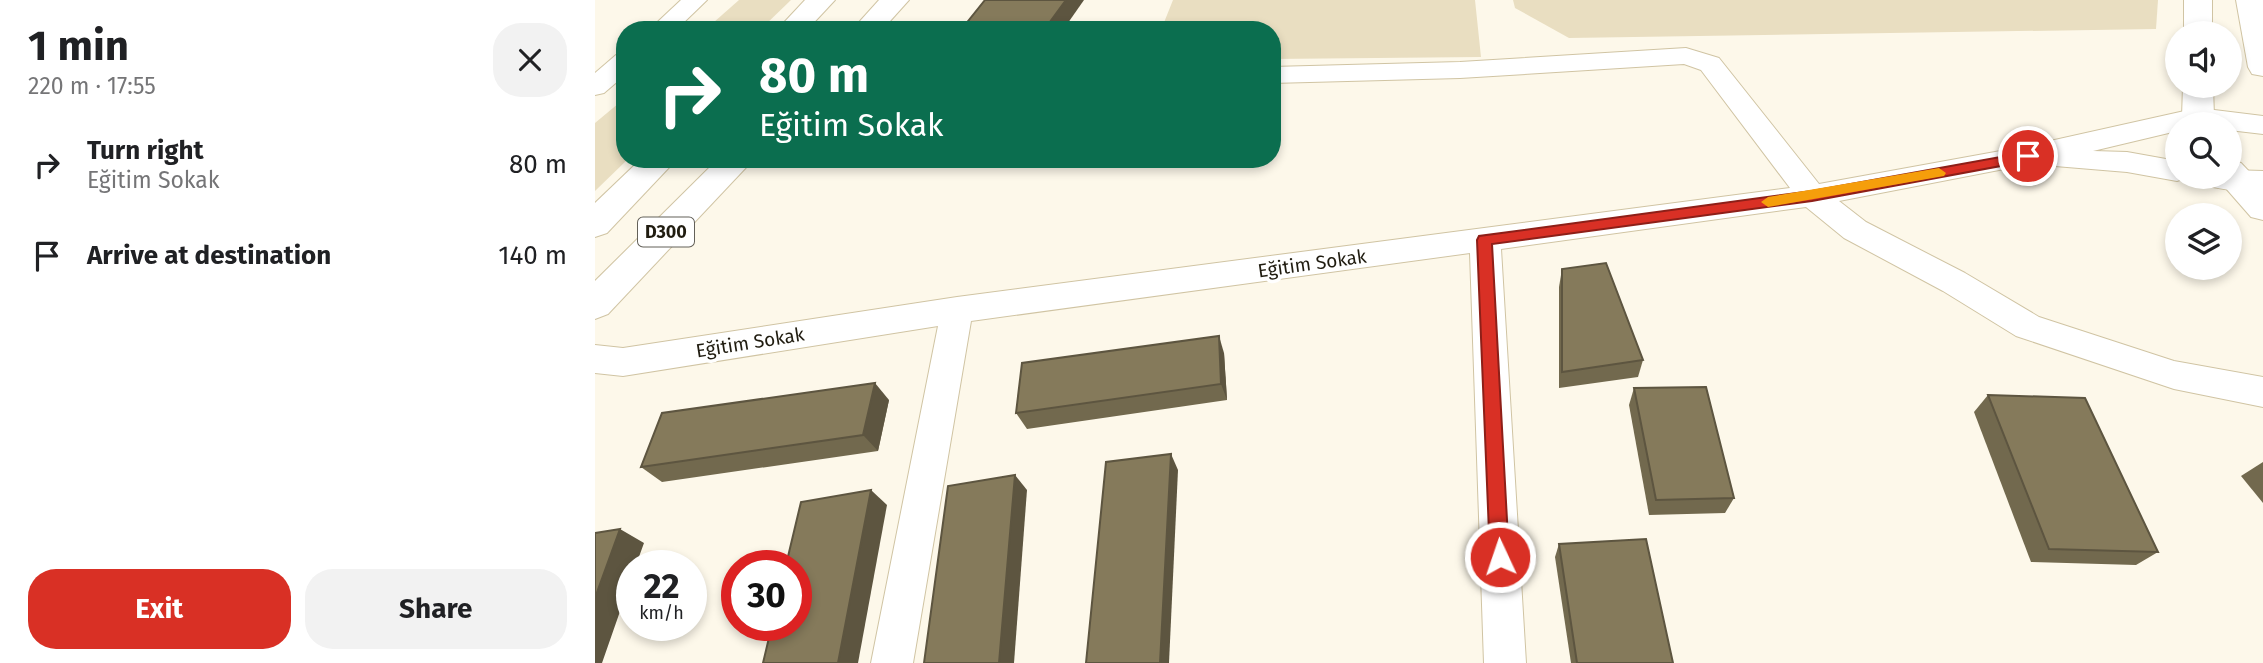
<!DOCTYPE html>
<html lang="en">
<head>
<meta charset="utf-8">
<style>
  body { margin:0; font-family:"Fira Sans",sans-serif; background:#f2f2f2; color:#202124; height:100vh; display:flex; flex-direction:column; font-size:26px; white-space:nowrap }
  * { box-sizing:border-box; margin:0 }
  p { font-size:23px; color:#757577 }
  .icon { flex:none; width:38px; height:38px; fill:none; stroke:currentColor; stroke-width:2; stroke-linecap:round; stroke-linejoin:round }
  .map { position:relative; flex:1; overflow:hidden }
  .details { display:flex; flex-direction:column; background:#fff; width:595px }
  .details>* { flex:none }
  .guide { position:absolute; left:21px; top:21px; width:665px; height:147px; border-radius:28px; box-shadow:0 4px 10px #0003; background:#0b6e4f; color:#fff; overflow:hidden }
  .controls { position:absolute; left:1570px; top:21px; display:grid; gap:14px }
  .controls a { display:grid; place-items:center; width:77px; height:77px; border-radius:50%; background:#fff; box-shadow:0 4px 10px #0003; font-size:35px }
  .speed { position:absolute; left:21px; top:550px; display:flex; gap:14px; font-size:35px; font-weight:700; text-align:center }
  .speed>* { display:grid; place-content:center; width:91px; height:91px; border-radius:50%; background:#fff; box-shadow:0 4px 10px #0003; line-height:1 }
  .speed small { font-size:18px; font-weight:400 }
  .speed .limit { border:10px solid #d22; background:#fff; color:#111 }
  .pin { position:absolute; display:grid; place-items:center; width:60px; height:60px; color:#fff; margin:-30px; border:4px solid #fff; border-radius:50%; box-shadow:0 2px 7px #0007 }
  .me { position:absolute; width:77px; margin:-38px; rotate:357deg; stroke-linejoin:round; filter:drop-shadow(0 0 5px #0008) }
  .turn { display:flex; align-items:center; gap:24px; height:147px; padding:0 28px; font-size:32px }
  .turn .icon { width:91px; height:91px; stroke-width:2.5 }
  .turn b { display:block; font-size:49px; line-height:60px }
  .round { display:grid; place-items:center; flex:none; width:74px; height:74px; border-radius:28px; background:#f2f2f2 }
  .headline { display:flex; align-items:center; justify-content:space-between; height:119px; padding:0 28px }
  h1 { font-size:42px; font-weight:700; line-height:52px }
  .primary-button { display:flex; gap:14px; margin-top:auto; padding:14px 28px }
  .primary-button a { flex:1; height:80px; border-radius:28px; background:#d93025; color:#fff; font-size:28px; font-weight:700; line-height:80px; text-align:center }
  .primary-button a+a { background:#f2f2f2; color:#202124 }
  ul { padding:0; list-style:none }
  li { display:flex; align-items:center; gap:21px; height:91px; padding:0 28px }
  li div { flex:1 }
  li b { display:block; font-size:26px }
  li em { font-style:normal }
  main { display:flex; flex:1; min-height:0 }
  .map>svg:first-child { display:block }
  .green { fill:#e9dec1 }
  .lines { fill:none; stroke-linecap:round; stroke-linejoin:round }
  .minor-casing { stroke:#d0c4a3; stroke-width:2 }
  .major-casing { stroke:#d0c4a3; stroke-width:2 }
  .highway-casing { stroke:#d0c4a3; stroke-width:2 }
  .minor { fill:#fff; fill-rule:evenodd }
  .major { fill:#fff; fill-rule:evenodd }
  .highway { fill:#fff; fill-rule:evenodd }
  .wall { fill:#72694e }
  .shaded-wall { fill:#5d5540 }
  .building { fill:#857a5b; stroke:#5d5540; stroke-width:2 }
  .route { fill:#d93025; stroke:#8d1f18; stroke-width:2 }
  .slow { fill:#f59e0b }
  .labels { text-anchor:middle; stroke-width:7; stroke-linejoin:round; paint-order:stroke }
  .shield { fill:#fff; stroke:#636058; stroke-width:2 }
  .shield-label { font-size:18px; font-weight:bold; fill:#201c10 }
  .street-label { font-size:19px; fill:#201c10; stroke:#fff }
</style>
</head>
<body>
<main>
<section class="details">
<div class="headline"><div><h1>1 min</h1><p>220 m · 17:55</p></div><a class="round"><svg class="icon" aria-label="close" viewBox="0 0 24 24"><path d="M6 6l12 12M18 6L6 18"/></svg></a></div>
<ul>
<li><svg class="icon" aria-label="right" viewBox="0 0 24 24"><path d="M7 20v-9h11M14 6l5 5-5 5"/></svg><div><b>Turn right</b><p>Eğitim Sokak</p></div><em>80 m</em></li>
<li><svg class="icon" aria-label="arrive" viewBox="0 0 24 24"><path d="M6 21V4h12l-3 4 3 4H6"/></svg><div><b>Arrive at destination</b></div><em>140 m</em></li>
</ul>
<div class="primary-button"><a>Exit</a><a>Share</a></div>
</section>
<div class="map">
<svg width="1668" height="663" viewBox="0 0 1668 663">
  <rect width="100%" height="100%" fill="#fdf8ea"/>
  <g class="green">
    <polygon points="144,0 196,0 165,30 110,30"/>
    <polygon points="578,0 880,0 886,57 677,59 677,30 566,30"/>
    <polygon points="918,0 1563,0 1561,29 974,38 920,8"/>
    <polygon points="30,98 30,159 33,159 0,191 0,123"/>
  </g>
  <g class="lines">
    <g class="minor-casing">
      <g id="minor">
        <polygon points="86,0 112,0 81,30 54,30"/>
        <polygon points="1091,48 1124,58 1224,184 1433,146 1603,108 1668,116 1668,134 1634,130 1634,124 1582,124 1582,131 1498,151 1532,152 1582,161 1582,177 1593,177 1582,181 1532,172 1460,166 1456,160 1244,201 1271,222 1370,273 1444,317 1579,361 1668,377 1668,407 1579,389 1421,336 1348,291 1249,238 1211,207 906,249 931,663 889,663 875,253 376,321 318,663 276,663 343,326 28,376 0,373 0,345 28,348 362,297 1195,188 1106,70 1089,64 865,78 677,83 677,67 865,62"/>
        <polygon points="30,53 30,75 9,93 0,95 0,73 21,55"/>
        <path d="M1634,170l34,1v20c-22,1 -41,-1 -62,-7l-4,-7h32z"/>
      </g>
    </g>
    <g class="major-casing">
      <g id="major">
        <rect x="1589" y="0" width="28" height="33"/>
        <polygon points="1641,0 1668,0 1668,76 1657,74 1653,67"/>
        <polygon points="1588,86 1618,86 1619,117 1623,124 1591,124 1587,117"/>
        <polygon points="1634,160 1646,163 1668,186 1668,220 1656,217 1621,177 1634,177"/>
      </g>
    </g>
    <g class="highway-casing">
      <g id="highway">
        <polygon points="210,0 240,0 212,30 182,30"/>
        <polygon points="284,0 314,0 287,30 257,30"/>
        <polygon points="46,159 82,159 12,233 0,237 0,203"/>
        <polygon points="123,159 159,159 13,314 0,319 0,281"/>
      </g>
    </g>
    <use href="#minor" class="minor"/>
    <use href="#major" class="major"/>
    <use href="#highway" class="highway"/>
  </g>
  <g class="wall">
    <polygon points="967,269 1048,360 1043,377 964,388 964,287"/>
    <polygon points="629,353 632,400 432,429 421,413"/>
    <polygon points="1039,388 1139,498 1130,513 1054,515 1034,405"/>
    <polygon points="1393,395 1563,552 1541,565 1436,562 1379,412"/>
    <polygon points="294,400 283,451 67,482 46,467"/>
    <polygon points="1668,462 1668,503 1646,476"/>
    <polygon points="964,544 1078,663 976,663 960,557"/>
  </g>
  <g class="shaded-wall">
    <polygon points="471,0 489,0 468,30 449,30"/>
    <polygon points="624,336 629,353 632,400 626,384"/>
    <polygon points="280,383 294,400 283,451 268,435"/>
    <polygon points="576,454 583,470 574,663 565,663"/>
    <polygon points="420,475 432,490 419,663 404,663"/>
    <polygon points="276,490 292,505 263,663 243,663"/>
    <polygon points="25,529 49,543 41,565 37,565 37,577 7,663 0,663 0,598"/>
  </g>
  <g class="building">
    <polygon points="390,0 471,0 449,30 366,30"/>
    <polygon points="1011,263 1048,360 967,372 967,269"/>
    <polygon points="624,336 626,384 421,413 427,363"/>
    <polygon points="280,383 268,435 46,467 67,413"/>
    <polygon points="1111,387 1139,498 1061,500 1039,388"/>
    <polygon points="1393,395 1490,398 1563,552 1454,549"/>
    <polygon points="576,454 565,663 491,663 511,462"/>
    <polygon points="420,475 404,663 329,663 353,486"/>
    <polygon points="276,490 243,663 168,663 177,625 201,625 201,565 191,565 206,502"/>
    <polygon points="25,529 0,598 0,533"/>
    <polygon points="1051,539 1078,663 982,663 964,544"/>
  </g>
  <polygon class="route" points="1433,152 1440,156 1438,160 1217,201 897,244 914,557 911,564 905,566 898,564 895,557 882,240 884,236 1217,191"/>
  <polygon class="slow" points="1344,168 1351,173 1349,176 1173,207 1166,202 1173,197"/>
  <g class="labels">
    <rect class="shield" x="43" y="217.5" width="56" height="29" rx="5"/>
    <g class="shield-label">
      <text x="71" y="238">D300</text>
    </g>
    <g class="street-label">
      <text transform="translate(717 263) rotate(-8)" y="7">Eğitim Sokak</text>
      <text transform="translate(155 342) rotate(-9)" y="7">Eğitim Sokak</text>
    </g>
  </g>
</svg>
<div class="controls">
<a><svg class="icon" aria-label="sound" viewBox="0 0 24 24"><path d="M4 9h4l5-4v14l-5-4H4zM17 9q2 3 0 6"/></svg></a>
<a><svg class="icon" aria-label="search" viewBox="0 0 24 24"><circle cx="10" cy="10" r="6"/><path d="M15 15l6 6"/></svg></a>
<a><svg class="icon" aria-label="layers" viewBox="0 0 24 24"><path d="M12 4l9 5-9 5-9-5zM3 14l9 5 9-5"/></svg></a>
</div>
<div class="speed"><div>22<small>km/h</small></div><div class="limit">30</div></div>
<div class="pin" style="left:1433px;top:156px;background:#d93025"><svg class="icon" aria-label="arrive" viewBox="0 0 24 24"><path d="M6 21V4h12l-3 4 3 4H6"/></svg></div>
<svg class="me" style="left:905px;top:557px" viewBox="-20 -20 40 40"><circle r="17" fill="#d93025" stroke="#fff" stroke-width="3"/><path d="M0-11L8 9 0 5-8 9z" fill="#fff"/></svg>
<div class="guide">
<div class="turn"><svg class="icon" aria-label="right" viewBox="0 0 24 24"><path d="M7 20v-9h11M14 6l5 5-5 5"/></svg><div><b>80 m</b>Eğitim Sokak</div></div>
</div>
</div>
</main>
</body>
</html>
